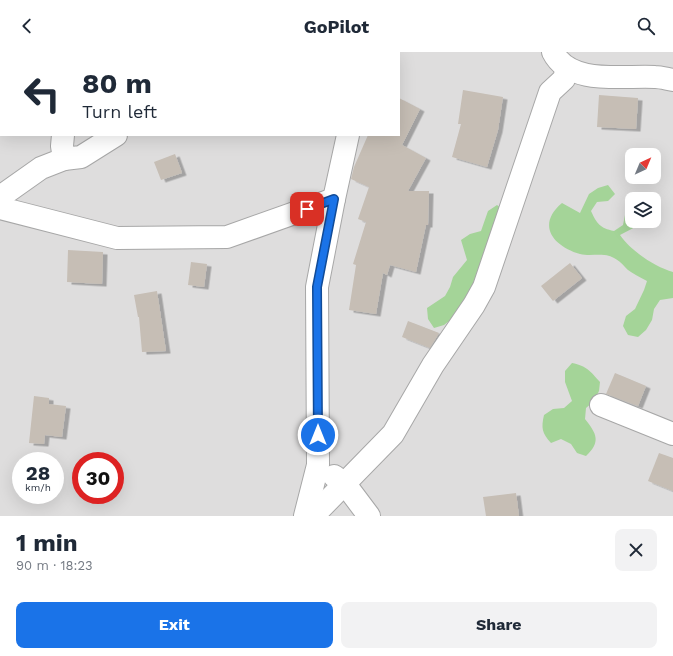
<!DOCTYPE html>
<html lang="en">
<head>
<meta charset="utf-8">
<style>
  body { margin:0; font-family:"Work Sans",sans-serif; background:#f2f2f3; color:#1f2937; height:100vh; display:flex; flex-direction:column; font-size:15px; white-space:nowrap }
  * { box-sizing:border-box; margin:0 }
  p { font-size:13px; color:#747a83 }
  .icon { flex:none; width:22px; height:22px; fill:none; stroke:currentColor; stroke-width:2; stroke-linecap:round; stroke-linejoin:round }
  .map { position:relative; height:464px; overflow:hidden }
  .drawer { display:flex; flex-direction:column; background:#fff; flex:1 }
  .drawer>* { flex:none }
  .top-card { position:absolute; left:0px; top:0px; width:400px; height:84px; box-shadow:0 4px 16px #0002; background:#fff; color:#1f2937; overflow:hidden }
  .needle { width:26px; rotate:44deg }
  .tools { position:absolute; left:625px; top:96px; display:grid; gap:8px }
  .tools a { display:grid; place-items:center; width:36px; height:36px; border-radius:8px; background:#fff; box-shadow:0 4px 16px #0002; font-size:20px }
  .speed { position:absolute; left:12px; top:400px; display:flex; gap:8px; font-size:20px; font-weight:700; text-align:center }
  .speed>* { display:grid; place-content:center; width:52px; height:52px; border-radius:50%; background:#fff; box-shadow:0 4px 16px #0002; line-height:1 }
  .speed small { font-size:10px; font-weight:400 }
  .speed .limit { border:6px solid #d22; background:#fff; color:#111 }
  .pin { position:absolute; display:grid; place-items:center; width:34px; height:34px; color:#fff; margin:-17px; border-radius:8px; box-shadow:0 2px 6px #0006 }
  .me { position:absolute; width:44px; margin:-22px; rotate:0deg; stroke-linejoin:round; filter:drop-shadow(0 0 3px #0008) }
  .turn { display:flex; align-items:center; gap:14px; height:84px; padding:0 16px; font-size:18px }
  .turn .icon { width:52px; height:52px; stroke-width:2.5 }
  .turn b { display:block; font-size:28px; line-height:34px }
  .round { display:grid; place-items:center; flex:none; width:42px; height:42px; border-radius:8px; background:#f2f2f3 }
  .head { display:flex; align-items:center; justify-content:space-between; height:68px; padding:0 16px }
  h1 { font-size:24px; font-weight:700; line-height:30px }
  .button { display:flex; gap:8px; margin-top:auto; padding:8px 16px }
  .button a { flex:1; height:46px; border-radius:8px; background:#1a73e8; color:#fff; font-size:16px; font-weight:700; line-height:46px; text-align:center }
  .button a+a { background:#f2f2f3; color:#1f2937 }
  header { display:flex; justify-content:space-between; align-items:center; height:52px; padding:0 16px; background:#fff; font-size:18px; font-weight:700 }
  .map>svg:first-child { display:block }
  .residential { fill:#dedddd; fill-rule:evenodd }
  .forest { fill:#a4d498 }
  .building { fill:#c6beb5; filter:url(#shadow) }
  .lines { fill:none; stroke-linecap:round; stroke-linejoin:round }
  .minor-casing { stroke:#a7a7a7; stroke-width:24 }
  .minor { stroke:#fff; stroke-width:22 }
  .route-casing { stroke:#114b97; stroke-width:10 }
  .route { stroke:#1a73e8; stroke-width:7 }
</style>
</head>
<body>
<header><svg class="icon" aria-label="back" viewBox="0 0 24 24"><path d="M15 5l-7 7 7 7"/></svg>GoPilot<svg class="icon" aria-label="search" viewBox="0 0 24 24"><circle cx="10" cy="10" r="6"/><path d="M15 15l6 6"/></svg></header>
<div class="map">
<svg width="673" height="464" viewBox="0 0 673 464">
  <defs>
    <filter id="shadow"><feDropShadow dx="4.5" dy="2.5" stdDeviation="0" flood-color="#0004"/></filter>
  </defs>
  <rect width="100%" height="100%" fill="#f1efe6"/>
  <path class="residential" d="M0,0h673v464h-673zM1,1h398v82h-398zM632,103h22v22h-22zM632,147h22v22h-22zM21,409h34v34h-34zM81,409h34v34h-34z"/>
  <g class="forest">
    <path d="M608,133l7,9 -7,7 -11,1 -6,9c6,13 9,17 23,20l9,-6 4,-20h5v16h9l-2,4 -19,10c11,16 35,32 53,37v26l-13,2 -6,9 -2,11 -6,10 -8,7 -10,-2 -5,-9 3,-10 9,-7 9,-19 3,-9c-7,-4 -14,-7 -19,-11 -5,-5 -8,-9 -14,-12 -11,-6 -23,-1 -34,-4 -27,-8 -44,-29 -18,-51l18,10 9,-19 9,-6z"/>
    <polygon points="497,153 506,160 481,233 453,266 444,273 434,276 428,267 427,256 445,244 450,235 453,225 467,208 461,188 470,182 481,179 488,159"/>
    <path d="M572,311c15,3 18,8 28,19l-1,9 -5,10 -8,7 -1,11c12,15 16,23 1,37l-9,-3 -6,-9 -10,-5 -10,4c-9,-10 -10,-15 -7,-28l9,-6 11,-1 8,-7 -7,-19v-11z"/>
  </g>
  <g class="building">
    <polygon points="463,38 503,45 498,78 487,115 452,105 461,72 458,72"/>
    <polygon points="599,43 638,46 636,77 597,75"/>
    <polygon points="399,46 420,57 402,93 426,106 408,139 429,139 428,173 426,173 416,220 390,213 387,223 383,221 376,262 349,258 356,213 353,212 366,170 358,167 369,135 351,127 354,115 368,83 399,83"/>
    <polygon points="175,102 182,121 161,128 154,110"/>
    <polygon points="68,198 103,200 102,232 67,230"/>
    <polygon points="191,210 207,212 204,235 188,233"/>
    <polygon points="570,211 582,226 553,249 541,234"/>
    <polygon points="157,239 166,299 142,300 139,265 138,265 134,243"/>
    <polygon points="408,269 439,281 430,296 402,285"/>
    <polygon points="615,321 646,334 638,354 606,342"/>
    <polygon points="34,344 49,346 49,352 66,354 62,385 45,383 44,392 29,391"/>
    <polygon points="659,401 673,406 673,439 648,429"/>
    <polygon points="516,441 519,464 486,464 483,445"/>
  </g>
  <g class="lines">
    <g class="minor-casing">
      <g id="minor">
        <path d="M553,0c17,34 71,23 102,25 6,0 12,2 18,3"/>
        <polyline points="83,1 84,0"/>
        <polyline points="367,1 367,0"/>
        <polyline points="64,107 81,105 116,83"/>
        <polyline points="0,145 41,116 64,107 62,94 63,83"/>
        <polyline points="0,156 117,186 227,185 334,147"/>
        <polyline points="601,353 673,382"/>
        <polyline points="334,424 345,432 369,464"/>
        <polyline points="305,464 318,413 317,235 334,147 348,83"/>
        <polyline points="313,464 393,382 433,313 474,253 484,235 550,40 564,27 567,16"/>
      </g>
    </g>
    <use href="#minor" class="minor"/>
  </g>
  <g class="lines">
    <g class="route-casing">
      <polyline id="route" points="307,157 334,147 317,235 318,383"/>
    </g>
    <use href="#route" class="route"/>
  </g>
</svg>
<div class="tools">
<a><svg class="needle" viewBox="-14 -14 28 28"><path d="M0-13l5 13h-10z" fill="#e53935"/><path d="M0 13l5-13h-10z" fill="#747a83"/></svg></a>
<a><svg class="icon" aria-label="layers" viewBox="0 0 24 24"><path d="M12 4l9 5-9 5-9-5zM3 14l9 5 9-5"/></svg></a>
</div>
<div class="speed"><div>28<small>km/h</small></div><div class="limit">30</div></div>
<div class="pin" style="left:307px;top:157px;background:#d93025"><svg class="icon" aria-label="arrive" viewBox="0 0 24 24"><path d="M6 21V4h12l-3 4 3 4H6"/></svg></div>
<svg class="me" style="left:318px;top:383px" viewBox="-20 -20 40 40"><circle r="17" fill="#1a73e8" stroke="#fff" stroke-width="3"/><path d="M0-11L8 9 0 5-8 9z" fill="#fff"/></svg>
<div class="top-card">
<div class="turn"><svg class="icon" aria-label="left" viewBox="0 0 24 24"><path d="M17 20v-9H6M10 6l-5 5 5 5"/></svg><div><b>80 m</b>Turn left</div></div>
</div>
</div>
<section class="drawer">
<div class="head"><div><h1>1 min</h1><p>90 m · 18:23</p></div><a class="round"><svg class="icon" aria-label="close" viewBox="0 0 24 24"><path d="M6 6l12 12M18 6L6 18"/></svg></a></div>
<div class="button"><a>Exit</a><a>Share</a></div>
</section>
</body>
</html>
